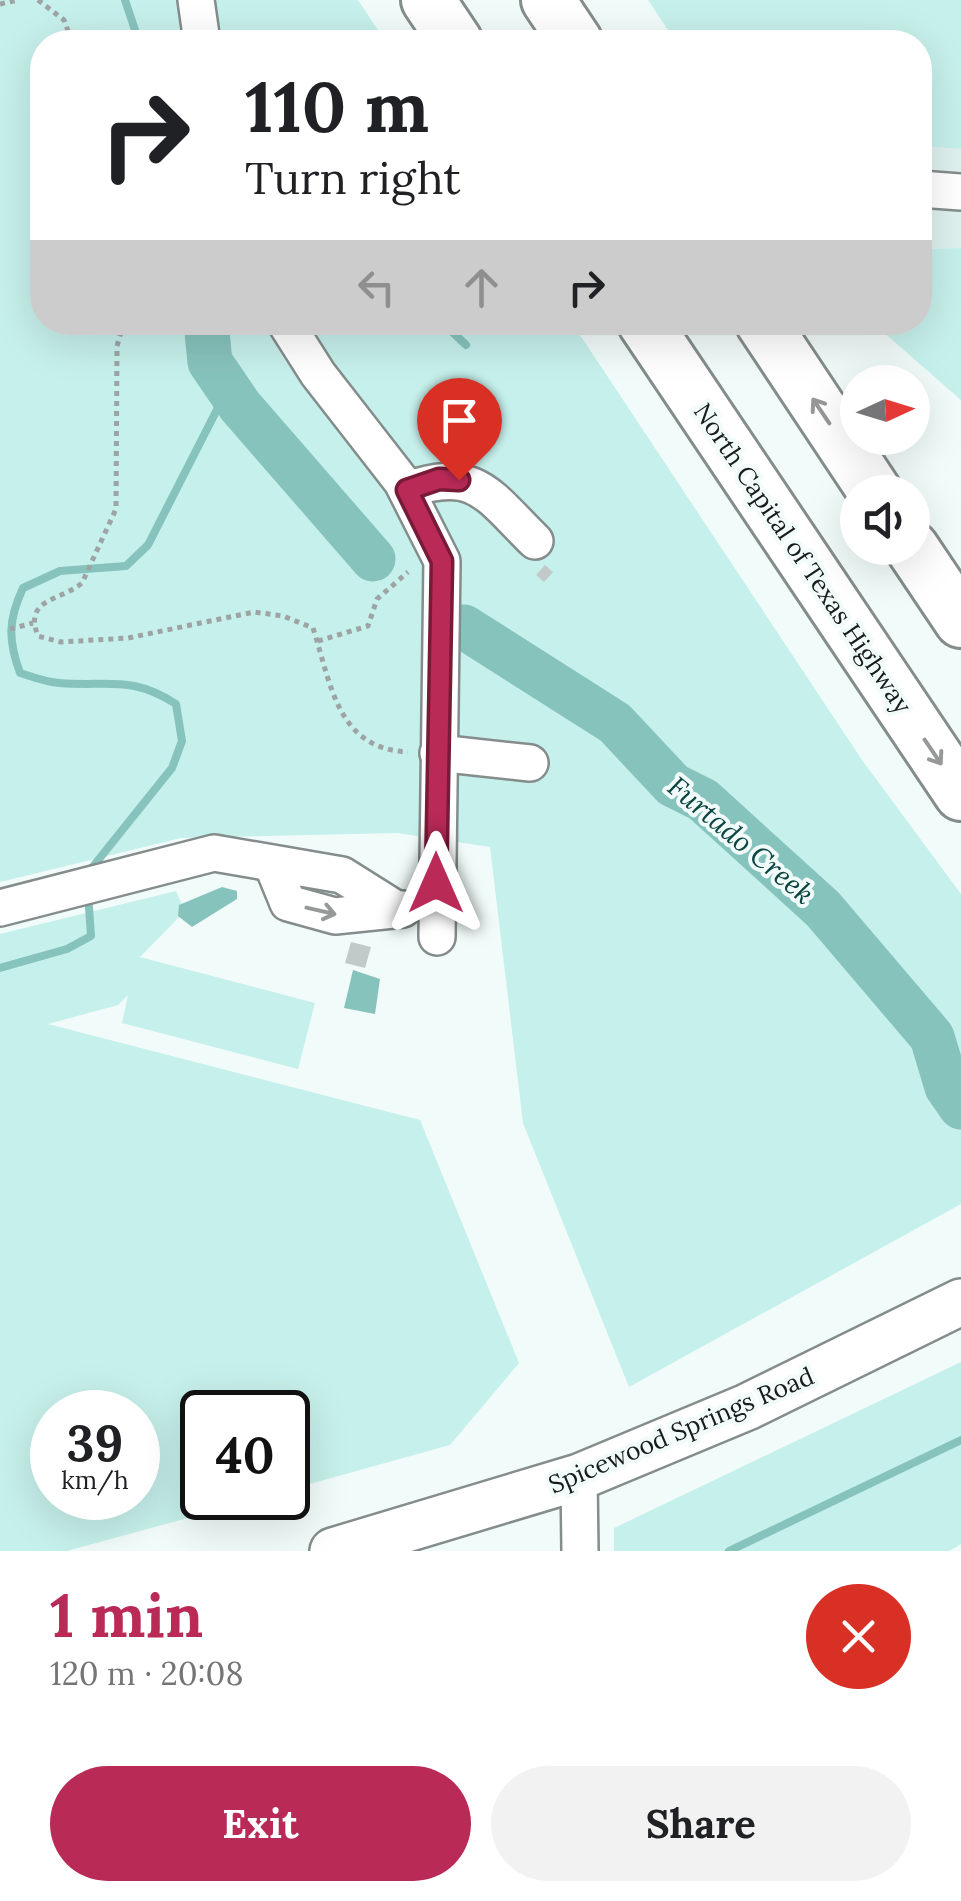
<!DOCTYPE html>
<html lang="en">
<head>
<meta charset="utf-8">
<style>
  body { margin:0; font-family:Lora,serif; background:#f2f2f2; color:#202124; height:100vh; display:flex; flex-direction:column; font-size:38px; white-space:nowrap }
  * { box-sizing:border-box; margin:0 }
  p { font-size:32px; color:#757577 }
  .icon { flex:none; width:55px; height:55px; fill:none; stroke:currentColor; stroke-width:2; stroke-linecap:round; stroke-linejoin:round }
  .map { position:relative; height:1551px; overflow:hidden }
  .side { display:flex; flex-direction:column; background:#fff; flex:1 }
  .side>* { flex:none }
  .top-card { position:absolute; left:30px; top:30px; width:902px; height:305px; border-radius:40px; box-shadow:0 10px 40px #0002; background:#fff; color:#202124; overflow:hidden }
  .needle { width:65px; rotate:86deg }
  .controls { position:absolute; left:840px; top:365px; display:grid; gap:20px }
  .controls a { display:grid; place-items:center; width:90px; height:90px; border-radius:50%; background:#fff; box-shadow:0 10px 40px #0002; font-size:50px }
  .speed { position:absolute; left:30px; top:1390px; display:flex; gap:20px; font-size:50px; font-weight:700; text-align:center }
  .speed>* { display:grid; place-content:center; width:130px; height:130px; border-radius:50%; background:#fff; box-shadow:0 10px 40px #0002; line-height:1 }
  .speed small { font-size:25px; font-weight:400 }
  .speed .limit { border:5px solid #111; border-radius:15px; background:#fff; color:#111 }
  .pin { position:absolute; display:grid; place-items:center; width:85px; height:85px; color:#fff; margin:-102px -42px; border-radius:50% 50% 50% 0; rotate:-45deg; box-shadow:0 0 10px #0007 }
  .pin .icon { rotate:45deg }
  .me { position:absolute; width:110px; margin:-55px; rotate:0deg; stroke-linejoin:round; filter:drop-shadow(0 0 8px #0008) }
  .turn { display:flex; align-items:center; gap:35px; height:210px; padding:0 50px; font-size:45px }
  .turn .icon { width:130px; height:130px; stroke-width:2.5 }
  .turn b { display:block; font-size:70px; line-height:85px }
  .lanes { display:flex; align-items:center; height:95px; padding:0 50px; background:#0003; justify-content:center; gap:50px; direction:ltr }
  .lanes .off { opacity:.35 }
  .round { display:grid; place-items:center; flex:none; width:105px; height:105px; border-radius:52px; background:#f2f2f2 }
  .head { display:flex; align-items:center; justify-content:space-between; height:170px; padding:0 50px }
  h1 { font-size:60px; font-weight:700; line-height:75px; color:#b92a57 }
  .cta { display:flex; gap:20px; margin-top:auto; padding:20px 50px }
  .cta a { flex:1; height:115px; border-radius:60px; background:#b92a57; color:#fff; font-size:40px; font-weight:700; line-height:115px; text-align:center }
  .cta a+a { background:#f2f2f2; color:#202124 }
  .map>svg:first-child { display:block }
  .built { fill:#def1ef }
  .green { fill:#c6f0eb; fill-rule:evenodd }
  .water { fill:#87c3bd }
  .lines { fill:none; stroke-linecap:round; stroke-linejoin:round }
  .stream { stroke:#87c3bd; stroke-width:8 }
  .river { stroke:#87c3bd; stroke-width:45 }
  .building { fill:#c1cac9 }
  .minor-casing { stroke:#848d8c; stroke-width:40 }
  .major-casing { stroke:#848d8c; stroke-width:50 }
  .highway-casing { stroke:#848d8c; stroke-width:58 }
  .path { stroke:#9da4a3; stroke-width:5; stroke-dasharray:5 5; stroke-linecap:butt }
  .minor { stroke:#fff; stroke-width:35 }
  .major { stroke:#fff; stroke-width:45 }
  .highway { stroke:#fff; stroke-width:52 }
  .oneway { stroke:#979898 }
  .route-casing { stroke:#781b39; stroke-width:25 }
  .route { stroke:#b92a57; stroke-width:18 }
  .labels { text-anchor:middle; stroke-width:8; stroke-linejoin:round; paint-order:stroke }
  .street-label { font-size:25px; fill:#181b1b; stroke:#f1fbfa }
  .water-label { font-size:28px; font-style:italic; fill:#0c4440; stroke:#f1fbfa }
</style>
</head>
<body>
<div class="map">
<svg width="961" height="1551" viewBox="0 0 961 1551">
  <rect width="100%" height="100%" fill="#f1fbfa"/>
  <polygon class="built" points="920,146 961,149 961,248 920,249"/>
  <g class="green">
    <polygon points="0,0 358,0 386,42 42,42 42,322 572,323 862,760 961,894 961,1204 629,1387 523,1123 490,847 397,833 181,838 0,882"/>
    <polygon points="648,0 961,0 961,149 920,146 920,42 676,42"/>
    <polygon points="961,248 961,400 873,323 920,322 920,249"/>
    <path d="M176,891l9,20 -45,46 175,46 -17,66 -176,-46 6,-28 -10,10 -70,19 372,96 99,243 -69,82 -162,45v-78h-86v86h59l-194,53h-67v-617zM52,1412h86v86h-86z"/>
    <polygon points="961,1362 961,1544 949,1551 614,1551 614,1528"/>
  </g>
  <g class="water">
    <polygon points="222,887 237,891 237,899 192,927 178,916 179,905"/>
    <polygon points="353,970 380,979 375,1014 344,1008"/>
  </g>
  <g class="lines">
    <g class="stream">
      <polyline points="125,0 139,42"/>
      <polyline points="442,322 466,345"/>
      <path d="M87,874l85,-106 10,-27 -6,-37c-45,-29 -67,-17 -117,-21 -13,-1 -26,-6 -39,-10 -12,-33 -12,-53 3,-85l37,-17 66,-5 22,-21 80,-157"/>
      <polyline points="0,968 67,949 91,936 88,893"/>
      <polyline points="729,1551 961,1440"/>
    </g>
    <g class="river">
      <polyline points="206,322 210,362 240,406 373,559"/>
      <polyline points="464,627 615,723 673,785 703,800 823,909 932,1037 947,1087 961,1107"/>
    </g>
  </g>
  <g class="building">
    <polygon points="545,565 553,572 544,582 536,575"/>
    <polygon points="351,942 371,947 365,968 345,963"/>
  </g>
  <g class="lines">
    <g class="minor-casing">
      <g id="minor">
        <polyline points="196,0 202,42"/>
        <polyline points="920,189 961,192"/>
        <polyline points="285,322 318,374 402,482 442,561 437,937"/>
        <path d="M407,490c69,-24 81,5 128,51"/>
        <polyline points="438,753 530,763"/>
        <polyline points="272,864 288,903 335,916 403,909"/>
        <polyline points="0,908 214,853 342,875 396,909"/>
        <polyline points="579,1477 580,1551"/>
      </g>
    </g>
    <g class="major-casing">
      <polyline id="major" points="333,1551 579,1477 747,1407 961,1302"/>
    </g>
    <g class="highway-casing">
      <g id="highway">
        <polyline points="428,0 456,42"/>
        <polyline points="548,0 576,42"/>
        <polyline points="644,322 961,794"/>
        <polyline points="762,322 875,492"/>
        <polyline points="912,548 961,621"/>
      </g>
    </g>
    <g class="path">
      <polyline points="38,0 64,20 72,42"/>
      <polyline points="0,4 18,0"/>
      <path d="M124,322l-7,24 -1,163 -34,74c-21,18 -59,15 -44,53l23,6 67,-4 126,-26 29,4 30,12c18,56 24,121 95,124"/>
      <polyline points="10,629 33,623"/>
      <polyline points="318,641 368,626 377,599 408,572"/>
    </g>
    <use href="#minor" class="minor"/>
    <use href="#major" class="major"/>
    <use href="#highway" class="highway"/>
  </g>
  <defs><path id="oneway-shaft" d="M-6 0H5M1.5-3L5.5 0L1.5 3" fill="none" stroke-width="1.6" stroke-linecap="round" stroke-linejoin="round" transform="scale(2.5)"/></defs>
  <g class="oneway">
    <use href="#oneway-shaft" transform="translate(821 411) rotate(-124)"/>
    <use href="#oneway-shaft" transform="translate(933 752) rotate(56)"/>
    <use href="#oneway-shaft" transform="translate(321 911) rotate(13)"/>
  </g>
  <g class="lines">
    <g class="route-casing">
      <polyline id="route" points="436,883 442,561 407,490 439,479 459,480"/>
    </g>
    <use href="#route" class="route"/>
  </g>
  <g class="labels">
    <g class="street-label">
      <text transform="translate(803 558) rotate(56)" y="9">North Capital of Texas Highway</text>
      <text transform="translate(681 1430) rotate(-23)" y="9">Spicewood Springs Road</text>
    </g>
    <g class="water-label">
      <text transform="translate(741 840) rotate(40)" y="10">Furtado Creek</text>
    </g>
  </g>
</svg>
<div class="controls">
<a><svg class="needle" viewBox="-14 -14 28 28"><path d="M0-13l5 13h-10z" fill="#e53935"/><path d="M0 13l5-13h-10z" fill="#757577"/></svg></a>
<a><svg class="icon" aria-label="sound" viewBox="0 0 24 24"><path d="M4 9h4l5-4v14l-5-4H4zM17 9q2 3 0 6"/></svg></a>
</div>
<div class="speed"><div>39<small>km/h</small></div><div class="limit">40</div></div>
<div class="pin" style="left:459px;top:480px;background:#d93025"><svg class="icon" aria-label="arrive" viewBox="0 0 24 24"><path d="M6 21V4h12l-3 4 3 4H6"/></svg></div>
<svg class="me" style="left:436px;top:883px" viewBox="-20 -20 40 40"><path d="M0-17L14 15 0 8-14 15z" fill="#b92a57" stroke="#fff" stroke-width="4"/></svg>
<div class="top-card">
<div class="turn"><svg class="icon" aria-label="right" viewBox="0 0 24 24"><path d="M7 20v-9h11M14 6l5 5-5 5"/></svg><div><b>110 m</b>Turn right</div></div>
<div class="lanes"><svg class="icon off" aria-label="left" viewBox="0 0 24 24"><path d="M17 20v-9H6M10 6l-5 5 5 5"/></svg><svg class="icon off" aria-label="ahead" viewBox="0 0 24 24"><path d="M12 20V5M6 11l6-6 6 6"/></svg><svg class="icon" aria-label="right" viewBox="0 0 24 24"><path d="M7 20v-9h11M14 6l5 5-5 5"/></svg></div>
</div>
</div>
<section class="side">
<div class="head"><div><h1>1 min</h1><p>120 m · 20:08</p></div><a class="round" style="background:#d93025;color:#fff"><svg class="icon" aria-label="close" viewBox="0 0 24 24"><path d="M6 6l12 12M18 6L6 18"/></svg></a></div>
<div class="cta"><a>Exit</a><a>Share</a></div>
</section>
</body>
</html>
